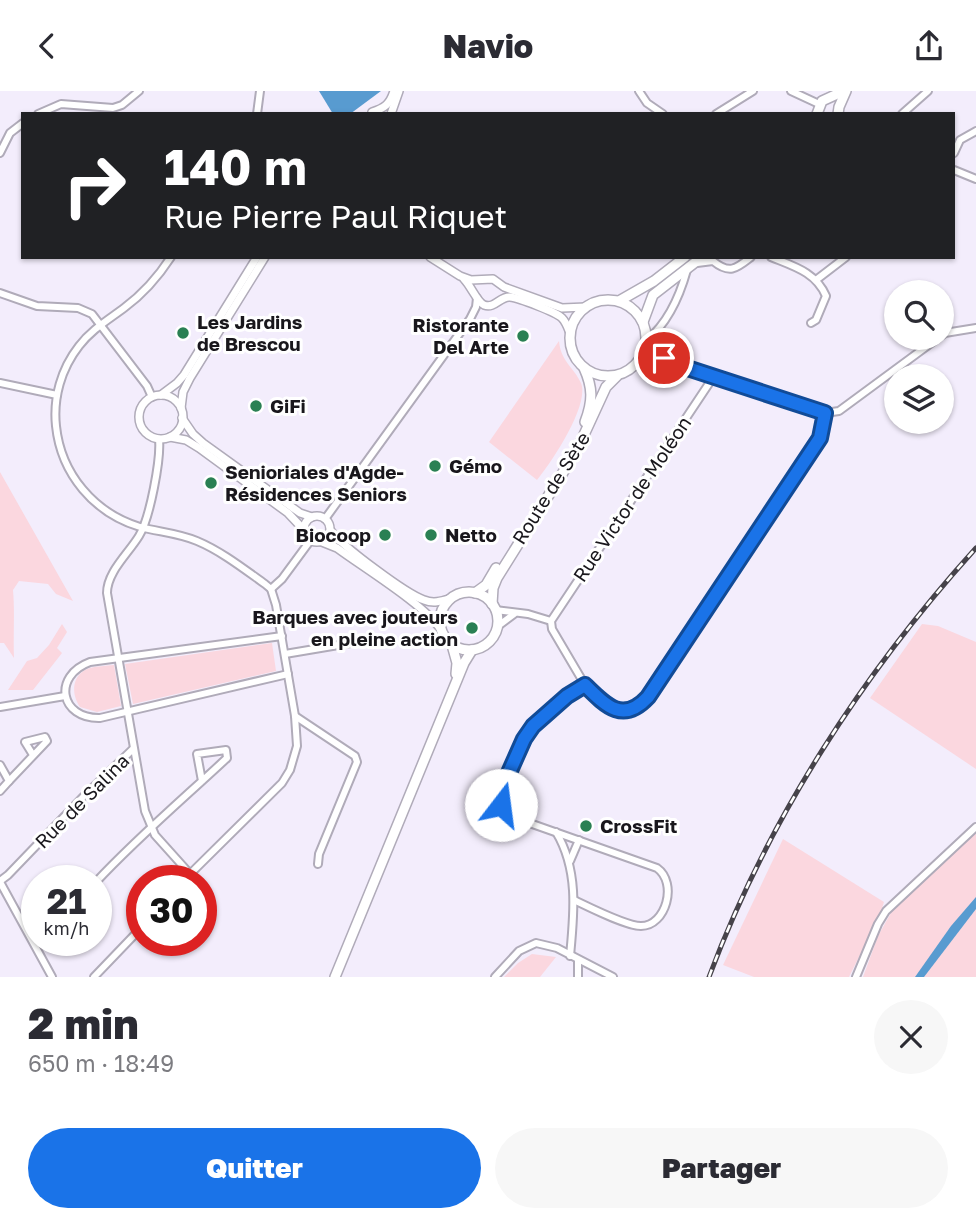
<!DOCTYPE html>
<html lang="fr">
<head>
<meta charset="utf-8">
<style>
  body { margin:0; font-family:"Golos Text",sans-serif; background:#f7f7f7; color:#2b2b33; height:100vh; display:flex; flex-direction:column; font-size:26px; white-space:nowrap }
  * { box-sizing:border-box; margin:0 }
  p { font-size:23px; color:#7c7c81 }
  .icon { flex:none; width:38px; height:38px; fill:none; stroke:currentColor; stroke-width:2; stroke-linecap:round; stroke-linejoin:round }
  .map { position:relative; height:886px; overflow:hidden }
  .side { display:flex; flex-direction:column; background:#fff; flex:1 }
  .side>* { flex:none }
  .banner { position:absolute; left:21px; top:21px; width:934px; height:147px; border-radius:0px; box-shadow:0 2px 5px #0004; background:#202124; color:#fff; overflow:hidden }
  .fabs { position:absolute; left:884px; top:189px; display:grid; gap:14px }
  .fabs a { display:grid; place-items:center; width:70px; height:70px; border-radius:50%; background:#fff; box-shadow:0 2px 5px #0004; font-size:35px }
  .speed { position:absolute; left:21px; top:774px; display:flex; gap:14px; font-size:35px; font-weight:700; text-align:center }
  .speed>* { display:grid; place-content:center; width:91px; height:91px; border-radius:50%; background:#fff; box-shadow:0 2px 5px #0004; line-height:1 }
  .speed small { font-size:18px; font-weight:400 }
  .speed .limit { border:10px solid #d22; background:#fff; color:#111 }
  .pin { position:absolute; display:grid; place-items:center; width:60px; height:60px; color:#fff; margin:-30px; border:4px solid #fff; border-radius:50%; box-shadow:0 2px 7px #0007 }
  .me { position:absolute; width:77px; margin:-38px; rotate:15deg; stroke-linejoin:round; filter:drop-shadow(0 0 5px #0008) }
  .turn { display:flex; align-items:center; gap:24px; height:147px; padding:0 28px; font-size:32px }
  .turn .icon { width:91px; height:91px; stroke-width:2.5 }
  .turn b { display:block; font-size:49px; line-height:60px }
  .round { display:grid; place-items:center; flex:none; width:74px; height:74px; border-radius:37px; background:#f7f7f7 }
  .overview { display:flex; align-items:center; justify-content:space-between; height:119px; padding:0 28px }
  h1 { font-size:42px; font-weight:800; line-height:52px }
  .primary-button { display:flex; gap:14px; margin-top:auto; padding:14px 28px }
  .primary-button a { flex:1; height:80px; border-radius:42px; background:#1a73e8; color:#fff; font-size:28px; font-weight:800; line-height:80px; text-align:center }
  .primary-button a+a { background:#f7f7f7; color:#2b2b33 }
  header { display:flex; justify-content:space-between; align-items:center; height:91px; padding:0 28px; background:#fff; font-size:32px; font-weight:800 }
  .map>svg:first-child { display:block }
  .green { fill:#fbd7df }
  .water { fill:#589bd0 }
  .lines { fill:none; stroke-linecap:round; stroke-linejoin:round }
  .minor-casing { stroke:#b0abb9; stroke-width:10 }
  .tertiary-casing { stroke:#b0abb9; stroke-width:10 }
  .secondary-casing { stroke:#b0abb9; stroke-width:12 }
  .minor { stroke:#fff; stroke-width:6 }
  .tertiary { stroke:#fff; stroke-width:7 }
  .secondary { stroke:#fff; stroke-width:9 }
  .rail-casing { stroke:#46434a; stroke-width:5 }
  .rail { stroke:#fff; stroke-width:2.5; stroke-dasharray:8; stroke-linecap:butt }
  .route-casing { stroke:#114b97; stroke-width:18 }
  .route { stroke:#1a73e8; stroke-width:12 }
  .poi-dot { fill:#2a8053; stroke:#fff; stroke-width:2.5 }
  .labels { text-anchor:middle; stroke-width:6; stroke-linejoin:round; paint-order:stroke }
  .poi-label { font-size:19px; font-weight:bold; fill:#19171c; stroke:#fff; text-anchor:start }
  .street-label { font-size:19px; fill:#19171c; stroke:#fff }
</style>
</head>
<body>
<header><svg class="icon" aria-label="back" viewBox="0 0 24 24"><path d="M15 5l-7 7 7 7"/></svg>Navio<svg class="icon" aria-label="share" viewBox="0 0 24 24"><path d="M12 15V3M7 8l5-5 5 5M5 13v7h14v-7"/></svg></header>
<div class="map">
<svg width="976" height="886" viewBox="0 0 976 886">
  <rect width="100%" height="100%" fill="#f3edfc"/>
  <g class="green">
    <path d="M559,250c2,21 14,25 22,42 9,22 -30,80 -44,97l-48,-38z"/>
    <path d="M0,381l73,129 -17,-7 -8,-10 -29,-3 -6,9c2,23 0,45 1,68l-10,-15h-4z"/>
    <polygon points="62,533 67,541 57,557 62,562 33,599 8,599 27,570 37,567 49,554"/>
    <polygon points="922,533 938,535 976,551 976,678 870,607"/>
    <polygon points="272,552 276,580 133,613 125,573"/>
    <path d="M114,574l7,41 -24,6 -17,-5c-9,-13 -9,-33 10,-39 7,-2 16,-2 24,-3z"/>
    <polygon points="976,742 976,886 863,886 878,845 892,820"/>
    <polygon points="783,748 884,811 880,824 849,886 754,886 723,874"/>
    <polygon points="532,863 556,866 540,886 504,886 518,872"/>
  </g>
  <g class="water">
    <polygon points="319,0 381,0 350,23 333,23"/>
    <polygon points="976,806 976,818 924,886 915,886 951,835"/>
  </g>
  <g class="lines">
    <g class="minor-casing">
      <g id="minor">
        <polyline points="639,0 647,12 663,23"/>
        <polyline points="791,0 819,13"/>
        <polyline points="38,23 61,13 113,17 122,14 139,0"/>
        <polyline points="257,23 260,0"/>
        <polyline points="716,23 753,0"/>
        <polyline points="902,23 928,0"/>
        <polyline points="0,62 10,42 23,32"/>
        <polyline points="954,62 960,49 976,40"/>
        <polyline points="954,79 976,88"/>
        <path d="M171,166c-13,20 -28,37 -47,51 -16,12 -33,22 -45,38 -18,23 -26,52 -23,80 5,48 38,87 84,101 19,5 38,6 57,14 24,10 47,28 68,43l6,5 5,16 19,111 2,30 -7,24 -8,13 -98,97"/>
        <path d="M771,166c22,9 45,15 55,39l-10,24 -5,3"/>
        <path d="M697,172l16,-2c17,14 24,7 38,-4"/>
        <polyline points="816,189 846,166"/>
        <polyline points="0,202 37,215 78,217 92,223 147,295 152,306"/>
        <polyline points="942,244 945,242 976,237"/>
        <path d="M647,249c21,-17 33,-45 40,-70"/>
        <polyline points="646,254 671,271"/>
        <polyline points="639,270 672,272 812,318 825,322 839,320 938,247"/>
        <polyline points="714,285 551,530 552,538 585,594 617,620 633,619 647,606 815,354 820,347 825,322"/>
        <polyline points="0,292 57,304"/>
        <path d="M159,348c2,20 -9,79 -20,97 -11,18 -32,36 -32,57l38,218 10,24 35,39"/>
        <polyline points="325,428 470,228 476,216 477,207"/>
        <polyline points="271,498 282,488 310,450"/>
        <polyline points="495,519 528,523 551,530"/>
        <polyline points="498,535 514,523"/>
        <path d="M282,545l-192,26c-38,14 -30,57 10,56l188,-44"/>
        <polyline points="285,563 374,548"/>
        <polyline points="0,616 65,605"/>
        <polyline points="295,625 355,665 357,671 319,763 318,773"/>
        <polyline points="0,674 9,690 0,700"/>
        <polyline points="9,690 47,650 45,646 25,651 33,664"/>
        <path d="M556,741c23,38 18,82 14,124"/>
        <polyline points="570,770 579,749"/>
        <polyline points="0,790 8,784 84,705 133,658"/>
        <polyline points="0,791 52,886"/>
        <path d="M96,791c41,-44 87,-83 131,-124l-1,-8 -29,4 5,27"/>
        <path d="M574,809c15,7 52,26 67,26 25,0 37,-43 16,-58l-139,-49c-9,-4 -17,-7 -18,-18 -1,-12 25,-65 33,-75 14,-17 34,-30 52,-41"/>
        <polyline points="578,869 578,886"/>
        <polyline points="94,886 142,836"/>
        <polyline points="495,886 519,860 536,852 557,857 613,886"/>
        <polyline points="856,886 878,833 886,820 976,736"/>
      </g>
    </g>
    <g class="tertiary-casing">
      <g id="tertiary">
        <path d="M372,21c13,-4 18,-8 22,-21"/>
        <polyline points="391,23 399,0"/>
        <polyline points="430,166 460,185 471,189 493,188 504,196 562,217 586,216"/>
        <path d="M464,188c7,7 13,23 20,26 11,4 16,-9 26,-8 9,1 46,15 52,21 4,4 6,10 8,15"/>
        <polyline points="161,304 177,292 184,284 257,166"/>
        <circle cx="161" cy="326" r="22"/>
        <polyline points="181,317 183,301 190,287 265,166"/>
        <polyline points="182,327 193,343 203,352 300,422 312,426"/>
        <polyline points="170,346 186,349 199,357 288,422 304,439"/>
        <circle cx="317" cy="438" r="13"/>
        <path d="M331,440c11,15 75,63 93,69 10,4 18,1 28,-2"/>
        <path d="M322,451l15,6c27,20 88,57 104,82"/>
      </g>
    </g>
    <g class="secondary-casing">
      <g id="secondary">
        <polyline points="817,23 822,10 844,0"/>
        <polyline points="838,23 839,16 846,0"/>
        <circle cx="608" cy="247" r="38"/>
        <polyline points="619,210 654,190 685,166"/>
        <polyline points="643,231 653,204 702,166"/>
        <path d="M584,277c9,20 9,33 1,54"/>
        <circle cx="469" cy="530" r="29"/>
        <polyline points="475,502 486,494 496,477"/>
        <polyline points="492,513 493,497 497,487 577,359 606,296 617,285"/>
        <polyline points="452,554 457,572 456,583"/>
        <polyline points="335,886 464,572 472,559"/>
      </g>
    </g>
    <use href="#minor" class="minor"/>
    <use href="#tertiary" class="tertiary"/>
    <use href="#secondary" class="secondary"/>
    <g class="rail-casing">
      <path id="rail" d="M709,886c59,-158 154,-304 267,-429"/>
    </g>
    <use href="#rail" class="rail"/>
  </g>
  <g class="lines">
    <g class="route-casing">
      <path id="route" d="M501,714l-1,-12 24,-54 9,-13 34,-30 18,-11c21,21 38,39 63,12l172,-259 5,-25 -153,-50 -8,-5"/>
    </g>
    <use href="#route" class="route"/>
  </g>
  <g class="poi-dot">
    <circle cx="183" cy="242" r="7"/>
    <circle cx="523" cy="245" r="7"/>
    <circle cx="256" cy="315" r="7"/>
    <circle cx="435" cy="375" r="7"/>
    <circle cx="211" cy="392" r="7"/>
    <circle cx="385" cy="444" r="7"/>
    <circle cx="431" cy="444" r="7"/>
    <circle cx="472" cy="537" r="7"/>
    <circle cx="586" cy="735" r="7"/>
  </g>
  <g class="labels">
    <g class="poi-label">
      <text x="197" y="238">Les Jardins<tspan x="197" dy="22">de Brescou</tspan></text>
      <text x="509" y="241" text-anchor="end">Ristorante<tspan x="509" dy="22">Del Arte</tspan></text>
      <text x="270" y="322">GiFi</text>
      <text x="449" y="382">Gémo</text>
      <text x="225" y="388">Senioriales d'Agde-<tspan x="225" dy="22">Résidences Seniors</tspan></text>
      <text x="371" y="451" text-anchor="end">Biocoop</text>
      <text x="445" y="451">Netto</text>
      <text x="458" y="533" text-anchor="end">Barques avec jouteurs<tspan x="458" dy="22">en pleine action</tspan></text>
      <text x="600" y="742">CrossFit</text>
    </g>
    <g class="street-label">
      <text transform="translate(551 397) rotate(-58)" y="7">Route de Sète</text>
      <text transform="translate(632 408) rotate(-56)" y="7">Rue Victor de Moléon</text>
      <text transform="translate(82 710) rotate(-45)" y="7">Rue de Salina</text>
    </g>
  </g>
</svg>
<div class="fabs">
<a><svg class="icon" aria-label="search" viewBox="0 0 24 24"><circle cx="10" cy="10" r="6"/><path d="M15 15l6 6"/></svg></a>
<a><svg class="icon" aria-label="layers" viewBox="0 0 24 24"><path d="M12 4l9 5-9 5-9-5zM3 14l9 5 9-5"/></svg></a>
</div>
<div class="speed"><div>21<small>km/h</small></div><div class="limit">30</div></div>
<div class="pin" style="left:664px;top:267px;background:#d93025"><svg class="icon" aria-label="arrive" viewBox="0 0 24 24"><path d="M6 21V4h12l-3 4 3 4H6"/></svg></div>
<svg class="me" style="left:501px;top:714px" viewBox="-20 -20 40 40"><circle r="19" fill="#fff"/><path d="M0-13L10 11 0 6-10 11z" fill="#1a73e8"/></svg>
<div class="banner">
<div class="turn"><svg class="icon" aria-label="right" viewBox="0 0 24 24"><path d="M7 20v-9h11M14 6l5 5-5 5"/></svg><div><b>140 m</b>Rue Pierre Paul Riquet</div></div>
</div>
</div>
<section class="side">
<div class="overview"><div><h1>2 min</h1><p>650 m · 18:49</p></div><a class="round"><svg class="icon" aria-label="close" viewBox="0 0 24 24"><path d="M6 6l12 12M18 6L6 18"/></svg></a></div>
<div class="primary-button"><a>Quitter</a><a>Partager</a></div>
</section>
</body>
</html>
